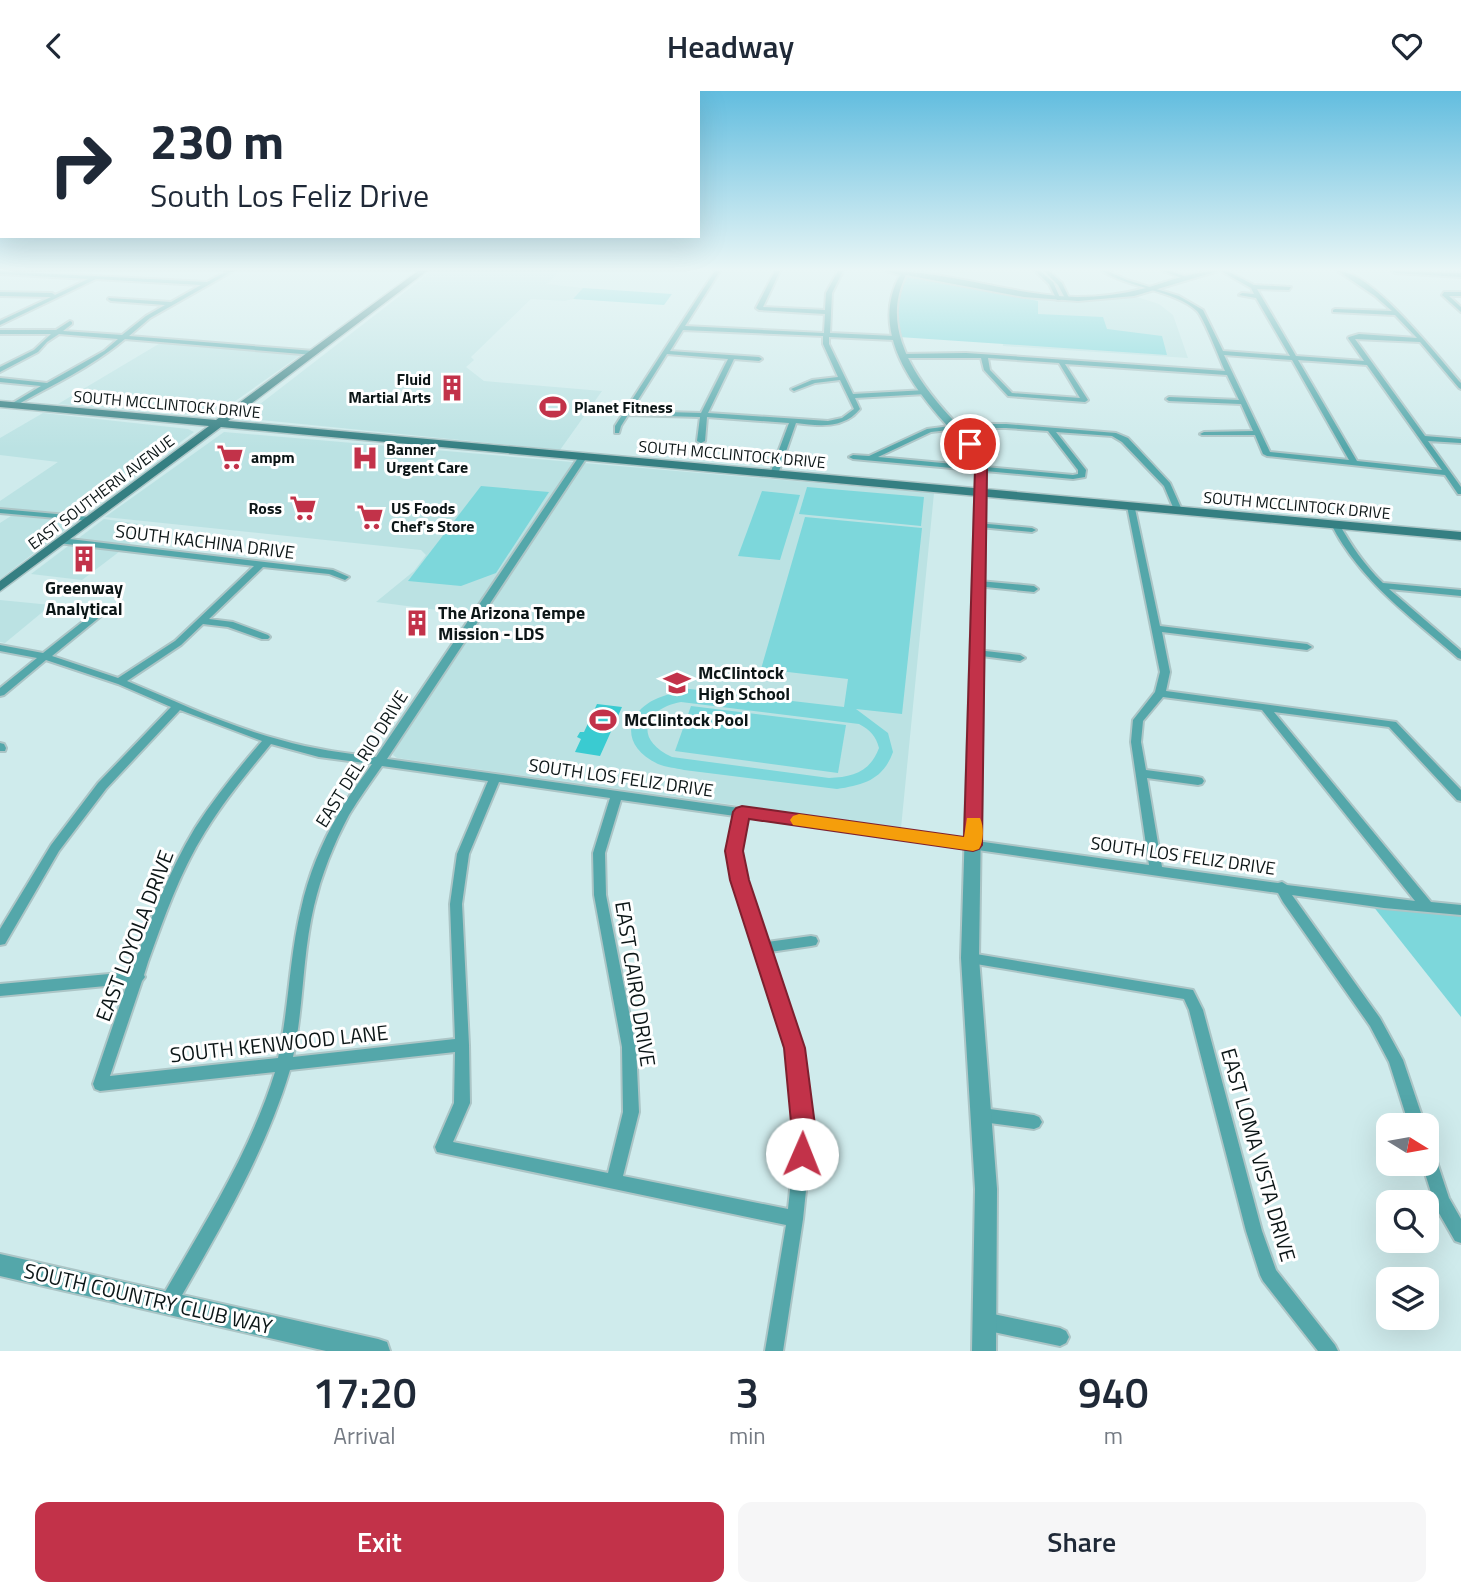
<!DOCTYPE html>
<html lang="en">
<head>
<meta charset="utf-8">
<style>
  body { margin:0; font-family:"Titillium Web",sans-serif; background:#f6f6f7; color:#1f2937; height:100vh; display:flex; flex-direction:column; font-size:26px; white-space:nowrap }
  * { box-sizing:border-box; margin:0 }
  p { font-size:23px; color:#747a83 }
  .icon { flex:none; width:38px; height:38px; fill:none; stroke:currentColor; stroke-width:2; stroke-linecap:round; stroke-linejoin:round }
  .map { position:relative; height:1260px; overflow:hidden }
  .side { display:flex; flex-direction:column; background:#fff; flex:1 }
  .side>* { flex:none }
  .banner { position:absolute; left:0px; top:0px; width:700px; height:147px; box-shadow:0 7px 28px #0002; background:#fff; color:#1f2937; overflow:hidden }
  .needle { width:46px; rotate:101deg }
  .fabs { position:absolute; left:1376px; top:1022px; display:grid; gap:14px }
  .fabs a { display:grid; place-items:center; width:63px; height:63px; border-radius:14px; background:#fff; box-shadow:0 7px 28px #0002; font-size:35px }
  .pin { position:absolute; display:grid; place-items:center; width:60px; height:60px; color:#fff; margin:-30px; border:4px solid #fff; border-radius:50%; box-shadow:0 2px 7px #0007 }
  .me { position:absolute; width:77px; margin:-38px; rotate:1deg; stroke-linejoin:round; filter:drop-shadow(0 0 5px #0008) }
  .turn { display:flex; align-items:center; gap:24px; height:147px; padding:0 35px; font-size:32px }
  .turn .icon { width:91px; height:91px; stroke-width:2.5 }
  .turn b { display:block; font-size:49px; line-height:60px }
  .eta { display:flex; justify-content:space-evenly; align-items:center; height:119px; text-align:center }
  .eta b { font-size:42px; font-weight:600; line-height:49px }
  .action { display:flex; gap:14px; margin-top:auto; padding:14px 35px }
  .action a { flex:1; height:80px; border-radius:14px; background:#c23249; color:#fff; font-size:28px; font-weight:600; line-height:80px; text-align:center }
  .action a+a { background:#f6f6f7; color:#1f2937 }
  header { display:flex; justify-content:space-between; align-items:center; height:91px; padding:0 35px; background:#fff; font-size:32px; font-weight:600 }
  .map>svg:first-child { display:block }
  .built { fill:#bbe2e3 }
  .green { fill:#7dd7db; fill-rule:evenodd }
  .water { fill:#3acbd1 }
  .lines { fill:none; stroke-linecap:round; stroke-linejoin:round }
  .minor-casing { stroke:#acc5c6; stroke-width:4 }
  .tertiary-casing { stroke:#acc5c6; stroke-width:4 }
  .secondary-casing { stroke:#acc5c6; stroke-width:3 }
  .minor { fill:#54a7aa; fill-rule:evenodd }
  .tertiary { fill:#54a7aa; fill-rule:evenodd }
  .secondary { fill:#357f82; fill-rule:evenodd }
  .route { fill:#c23249; stroke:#7e202f; stroke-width:2 }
  .slow { fill:#f59e0b }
  .labels { text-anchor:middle; stroke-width:6; stroke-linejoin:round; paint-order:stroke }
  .far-poi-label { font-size:16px; font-weight:bold; fill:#0c1617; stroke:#fff; text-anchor:start }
  .far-street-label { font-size:16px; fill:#0c1617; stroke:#fff }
  .street-label { font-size:18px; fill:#0c1617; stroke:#fff }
  .poi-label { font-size:18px; font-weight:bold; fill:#0c1617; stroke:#fff; text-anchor:start }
  .near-street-label { font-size:21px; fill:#0c1617; stroke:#fff }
</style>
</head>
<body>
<header><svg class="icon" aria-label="back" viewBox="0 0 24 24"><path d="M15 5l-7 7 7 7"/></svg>Headway<svg class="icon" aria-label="heart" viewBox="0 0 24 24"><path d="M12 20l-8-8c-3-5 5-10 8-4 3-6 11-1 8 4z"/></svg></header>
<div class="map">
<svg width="1461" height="1260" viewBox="0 0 1461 1260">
  <rect width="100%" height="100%" fill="#cfebec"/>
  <g class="built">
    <polygon points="432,180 560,180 547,193 583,197 573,208 565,210 531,208 471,266 474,269 466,276 484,290 602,300 560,359 242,327"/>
    <polygon points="1015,206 1080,211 1137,206 1159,213 1173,224 1188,267 1003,255 1001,227"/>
    <polygon points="162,251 302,263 214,325 58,313"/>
    <polygon points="43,322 188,338 194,341 83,423 0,417 0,410 58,371 0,364 0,347"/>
    <polygon points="224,341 934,402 901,737 397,667 393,664 394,660 484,525 376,511 414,480 426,464 421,459 105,426"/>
    <polygon points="14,423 71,429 73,432 0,488 0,432"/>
    <polygon points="104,428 153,435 82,489 31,483"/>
    <polygon points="0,509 51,514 5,552 0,551"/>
  </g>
  <g class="green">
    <polygon points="910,184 1038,210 1038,223 1103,226 1107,238 1162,245 1167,264 899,246 896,202 905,185"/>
    <polygon points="583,197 672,203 664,214 573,208"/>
    <polygon points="481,395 549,401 496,482 461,495 408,490"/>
    <polygon points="807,396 924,406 921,435 799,423"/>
    <polygon points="762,400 800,404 780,469 738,465"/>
    <path d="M805,426l117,11 -20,186 -46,-5 32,24 5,19c-10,28 -30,33 -56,37l-153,-19c-8,-2 -19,-3 -26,-6 -44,-21 -30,-61 13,-70l2,-7 171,20 4,-28 -87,-10zM681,611l178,22c11,6 17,12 20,24 -9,24 -26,29 -50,30l-157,-21c-40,-18 -27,-49 9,-55z"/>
    <polygon points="691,615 846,634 838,682 675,660"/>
    <polygon points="1373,815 1461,823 1461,926"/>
  </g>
  <polygon class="water" points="597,613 622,616 600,665 575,661 581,648 577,646 580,641 584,641"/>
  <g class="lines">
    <g class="minor-casing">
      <g id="minor">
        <path d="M0,180l207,11 20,-11h6l-83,47 -21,18 185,15 3,2 -3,2 -189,-16c-33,28 -73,46 -110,67h-4v-2l30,-18 -41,-4v-4l47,5 57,-32 14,-12 -59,-5 -12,8 -9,10 -38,20v-5l34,-17 17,-16h-51v-4h56l14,-9 2,1v2l-9,7 59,4 24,-19 19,-11 -54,-4 -3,-2 1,-1 62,4 30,-17 -105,-6 -96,46v-4l51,-24 -51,-1v-4l52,1 3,2 33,-16 -88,-5z"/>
        <path d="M715,180h5l-35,55 139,7 1,-19 -66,-4 -3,-2 19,-37h5l-17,36 62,3 1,-17 12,-22h5l-11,22 -2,40 64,3 3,2 -3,2 -65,-3v7l24,50 73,-4 3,2 -3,2 -71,4 5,11c-16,20 -41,17 -64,14l-18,51 -4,2 -4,-2 19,-51 -82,-6 -2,24 -4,2 -4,-2 3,-24 -72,-2 -7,11 -2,7h-4v-7zM683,239l140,6v8l15,33 -26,3 -21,9 3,2 21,-8 25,-3 14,29 -12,9 -14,3 -120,-8 26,-54 25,2 3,-2 -3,-2 -89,-6zM667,263l61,5 -27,54 -70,-2z"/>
        <polygon points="1035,180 1040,180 1053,191 1061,209 1057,209 1049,193"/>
        <polygon points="1044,180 1049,180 1062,192 1070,209 1066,209 1058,194"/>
        <path d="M1102,180h6l19,9 52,16 24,14 20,41 67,5 -34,-58 -17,-3 3,-2 12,1 -3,-6 -30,-17h6l27,14 37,2 -2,3 -32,-1 39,67 68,5 -16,-23 1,-1 10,-3 58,4 -22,-23 -62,-3v-2l2,-1 57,2 -17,-15 -37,-25c34,0 100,86 123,112v6l-2,-1 -39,-46 -65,-3 70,97 36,3v4l-33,-2 33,46v7h-3l-13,-19 -178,-19 -4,-2 -8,-19h-53l-2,-1 4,-2 49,-1 -12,-27 -72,-3 -3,-2 3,-2 70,3 -12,-25 -162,-11 23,36 -3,2 -77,-6 -24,-26 -3,-12h-79l-3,-2 3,-2 64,-1 259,18c-5,-11 -21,-53 -28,-60 -21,-20 -68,-23 -95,-40zM1224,264l68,5 57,100 -79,-8zM988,267l71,5 21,35 -68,-5 -22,-23zM1298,269l69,5 75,105 -85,-9z"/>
        <polygon points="1163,180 1171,180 1189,187 1184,188"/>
        <polygon points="1444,201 1461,201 1461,205 1449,205 1461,216 1461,221 1442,204"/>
        <path d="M966,333h40l110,9 12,5 42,45 12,27 -1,2h-6l-11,-26 -42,-44 -10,-6 -56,-4 30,38 -1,7 -12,2 -220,-20 -4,-2 4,-2 16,1 58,-27zM966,337h40l42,3 30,39v4l-5,1 -195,-18 53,-25z"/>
        <path d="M580,364l7,2 -200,302 762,106 -18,-123 2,-22 22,-28 5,-20 -33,-166 1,-2h6l26,122 147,18 5,3 -5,3 -145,-18 8,40 -4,19 230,31 65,68v11l-4,-1 -68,-73 -115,-15 157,190 30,3v10l-77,-7 -92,-13 88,123 23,42 22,65h-16l-20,-63 -19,-36 -87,-124 -5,-9 -531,-76 -7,34 6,29 21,62 44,-6 5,1 2,4 -2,4 -5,1 -41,6 32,96 10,85 -9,86 -20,132h-18l21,-126 -349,-73 -2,-5 19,-44 1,-51 -165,18c-26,86 -72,162 -116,239l-6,3 -6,-3 -3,-6 3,-6c42,-73 88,-144 113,-225l-175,19 -5,-2 -2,-5 34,-100 -127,12v-12l131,-12c18,-49 37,-99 64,-144 20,-31 43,-59 67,-87l-82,-31 -74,79 -47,62 -54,93 -5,1v-16l51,-84 47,-62 73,-76 -53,-23 -72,-24 -42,35 -4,1v-8l37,-30 -37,-7v-6l43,8 57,-45h6l2,2 -2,2 -54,44 66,22 57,-37 79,-75 -196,-23 -1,-2 4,-3 272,32 16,7 -4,3 -16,-6 -66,-7 -54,52 24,3 35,13 2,2 -2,2h-6l-34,-12 -25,-3 -22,21 -54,36c50,21 101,45 154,59 31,9 63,13 95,17zM1163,606l99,13 153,191 -128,-16 -5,-3 -4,1 -116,-16 -15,-89 51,7 4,-1 2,-3 -2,-3 -4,-1 -52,-7 -5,-28 2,-21zM271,653l48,13 53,7c-11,16 -24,32 -33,49 -17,29 -31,63 -38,96 -12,49 -12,100 -23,149l-168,18 32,-95 3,-4 -1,-2 4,-13c16,-44 32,-90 57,-130 19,-31 43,-60 66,-88zM382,675l106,15 -31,73 -7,50 5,135 -162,18c11,-50 9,-101 21,-151 7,-30 20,-63 35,-91 10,-17 22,-33 33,-49zM499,691l111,16 -17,55 1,42 28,152 1,65 -15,61 -155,-31 17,-39 -1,-58 -7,-141 7,-50zM621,709l114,16 -7,35 6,29 54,168 8,85 -8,76 -165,-33 16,-64 -3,-65 -30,-152 -1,-42z"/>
        <polygon points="0,418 90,426 94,428 90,430 0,422"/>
        <path d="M1332,431h6c13,23 26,43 45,61l78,7v6l-72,-7 72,62v8l-3,-1c-47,-41 -98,-77 -127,-134z"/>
        <polygon points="977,432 1032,437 1036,439 1032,441 980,436 976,434"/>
        <polygon points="979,490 1034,495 1038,498 1034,501 976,495 976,491"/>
        <polygon points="977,559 1020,564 1025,567 1020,570 974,564 972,562 974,560"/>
        <polygon points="0,652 4,653 6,657 5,660 0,660"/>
        <polygon points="970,862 1193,899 1203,919 1262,1140 1276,1179 1335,1254 1338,1260 1318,1260 1263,1190 1260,1184 1246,1140 1189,919 1184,908 970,872 965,871 963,867 965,863"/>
        <polygon points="982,1017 1034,1024 1039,1026 1042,1031 1039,1036 1034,1038 982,1031 977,1029 974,1024 977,1019"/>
        <polygon points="1426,1054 1432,1056 1449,1107 1461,1128 1461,1152 1455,1150 1436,1117 1422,1073 1426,1073"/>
        <polygon points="984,1221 1060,1237 1066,1240 1069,1246 1066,1252 1060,1255 984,1239 978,1236 975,1230 978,1224"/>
      </g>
    </g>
    <g class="tertiary-casing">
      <g id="tertiary">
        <path d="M887,180c64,0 126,25 190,26 23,0 46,-3 69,-9 24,-7 47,-17 72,-17l-84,25 -56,5 -54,-4 -118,-22c-27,54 11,106 47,145 13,16 29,28 33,49l-7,489 18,231 -1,162h-24l3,-162 -14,-231 15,-489c-4,-21 -20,-33 -33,-48 -36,-41 -72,-93 -43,-146z"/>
        <polygon points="1392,180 1461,182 1461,186 1395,182"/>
        <polygon points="0,1163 378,1248 387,1251 390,1260 326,1260 0,1185"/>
      </g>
    </g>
    <g class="secondary-casing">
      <polygon id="secondary" points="418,180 427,180 228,330 1461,441 1461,449 221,336 0,500 0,490 209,335 0,316 0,310 216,329"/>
    </g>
    <use href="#minor" class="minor"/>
    <use href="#tertiary" class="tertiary"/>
    <use href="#secondary" class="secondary"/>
  </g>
  <linearGradient id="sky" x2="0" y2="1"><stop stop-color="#62bddf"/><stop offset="0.5" stop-color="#e9f6f6"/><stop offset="1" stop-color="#e9f6f6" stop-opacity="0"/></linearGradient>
  <rect width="1461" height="357" fill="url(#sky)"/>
  <polygon class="route" points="966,350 974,350 983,364 987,378 982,754 979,758 973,760 749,728 743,760 749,789 805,957 816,1042 810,1071 802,1075 793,1071 790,1063 792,1042 784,957 730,789 725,760 733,721 736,717 742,715 964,746 975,378 972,364 964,353"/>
  <path class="slow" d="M799,723l165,23 3,-19h13c4,8 4,23 -1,31l-6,2 -180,-26 -3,-5 3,-4z"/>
  <defs>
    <g id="building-bare" transform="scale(2.1)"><path d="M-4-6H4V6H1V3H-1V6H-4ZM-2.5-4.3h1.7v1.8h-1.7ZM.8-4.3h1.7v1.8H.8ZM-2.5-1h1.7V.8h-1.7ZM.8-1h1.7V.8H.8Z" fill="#c23249" stroke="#fff" stroke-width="2.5" paint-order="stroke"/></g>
    <g id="stadium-bare" transform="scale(2.1)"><path d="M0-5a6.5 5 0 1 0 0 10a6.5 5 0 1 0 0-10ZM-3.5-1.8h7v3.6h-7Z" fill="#c23249" stroke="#fff" stroke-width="2.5" paint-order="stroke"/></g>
    <g id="supermarket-bare" transform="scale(2.1)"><path d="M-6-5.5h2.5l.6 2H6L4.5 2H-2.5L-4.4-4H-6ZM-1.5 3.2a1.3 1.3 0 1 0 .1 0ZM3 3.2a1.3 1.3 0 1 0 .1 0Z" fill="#c23249" stroke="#fff" stroke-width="2.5" paint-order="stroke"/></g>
    <g id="hospital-bare" transform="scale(2.1)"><path d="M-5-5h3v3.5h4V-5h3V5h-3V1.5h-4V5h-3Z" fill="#c23249" stroke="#fff" stroke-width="2.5" paint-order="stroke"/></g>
    <g id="school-bare" transform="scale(2.1)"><path d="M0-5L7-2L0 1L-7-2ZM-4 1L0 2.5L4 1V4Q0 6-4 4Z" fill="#c23249" stroke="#fff" stroke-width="2.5" paint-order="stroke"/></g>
  </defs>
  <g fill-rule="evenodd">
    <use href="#building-bare" x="452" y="297"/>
    <use href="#stadium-bare" x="553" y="316"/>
    <use href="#supermarket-bare" x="230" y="366"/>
    <use href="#hospital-bare" x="365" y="367"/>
    <use href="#supermarket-bare" x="303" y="417"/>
    <use href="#supermarket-bare" x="370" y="426"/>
    <use href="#building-bare" x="84" y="468"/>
    <use href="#building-bare" x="417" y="532"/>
    <use href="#school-bare" x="677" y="592"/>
    <use href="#stadium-bare" x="603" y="629"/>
  </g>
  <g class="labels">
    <g class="far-poi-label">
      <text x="431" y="294" text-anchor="end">Fluid<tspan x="431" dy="18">Martial Arts</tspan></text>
      <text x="574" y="322">Planet Fitness</text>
      <text x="386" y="364">Banner<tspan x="386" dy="18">Urgent Care</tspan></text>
      <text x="251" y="372">ampm</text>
      <text x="282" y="423" text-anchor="end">Ross</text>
      <text x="391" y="423">US Foods<tspan x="391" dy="18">Chef's Store</tspan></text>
    </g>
    <g class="far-street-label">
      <text transform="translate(167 313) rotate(5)" y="6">SOUTH MCCLINTOCK DRIVE</text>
      <text transform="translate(732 363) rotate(5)" y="6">SOUTH MCCLINTOCK DRIVE</text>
      <text transform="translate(101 401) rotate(-37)" y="6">EAST SOUTHERN AVENUE</text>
      <text transform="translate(1297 414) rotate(5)" y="6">SOUTH MCCLINTOCK DRIVE</text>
    </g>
    <g class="street-label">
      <text transform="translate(205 451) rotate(7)" y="6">SOUTH KACHINA DRIVE</text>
      <text transform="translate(362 668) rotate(-58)" y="6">EAST DEL RIO DRIVE</text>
      <text transform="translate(621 687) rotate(8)" y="6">SOUTH LOS FELIZ DRIVE</text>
      <text transform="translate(1183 765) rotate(8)" y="6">SOUTH LOS FELIZ DRIVE</text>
    </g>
    <g class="poi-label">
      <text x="84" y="503" text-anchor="middle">Greenway<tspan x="84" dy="21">Analytical</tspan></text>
      <text x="438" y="528">The Arizona Tempe<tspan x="438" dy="21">Mission - LDS</tspan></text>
      <text x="698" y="588">McClintock<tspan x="698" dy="21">High School</tspan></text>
      <text x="624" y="635">McClintock Pool</text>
    </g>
    <g class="near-street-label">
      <text transform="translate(135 845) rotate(-69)" y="7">EAST LOYOLA DRIVE</text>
      <text transform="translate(635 893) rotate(81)" y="7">EAST CAIRO DRIVE</text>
      <text transform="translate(279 953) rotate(-6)" y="7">SOUTH KENWOOD LANE</text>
      <text transform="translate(1258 1064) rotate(74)" y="7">EAST LOMA VISTA DRIVE</text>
      <text transform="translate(148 1208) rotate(13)" y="7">SOUTH COUNTRY CLUB WAY</text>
    </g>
  </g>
</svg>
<div class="fabs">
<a><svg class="needle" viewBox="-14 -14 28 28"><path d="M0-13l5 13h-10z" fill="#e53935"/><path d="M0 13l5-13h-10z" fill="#747a83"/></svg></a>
<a><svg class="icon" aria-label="search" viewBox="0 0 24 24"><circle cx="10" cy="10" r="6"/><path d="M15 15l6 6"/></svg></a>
<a><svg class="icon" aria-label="layers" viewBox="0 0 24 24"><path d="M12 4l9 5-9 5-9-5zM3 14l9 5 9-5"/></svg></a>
</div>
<div class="pin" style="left:970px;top:353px;background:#d93025"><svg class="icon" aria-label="arrive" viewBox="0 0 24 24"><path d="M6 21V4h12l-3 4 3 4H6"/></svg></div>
<svg class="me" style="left:802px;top:1063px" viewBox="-20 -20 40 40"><circle r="19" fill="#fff"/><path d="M0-13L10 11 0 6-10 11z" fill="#c23249"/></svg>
<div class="banner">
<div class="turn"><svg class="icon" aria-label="right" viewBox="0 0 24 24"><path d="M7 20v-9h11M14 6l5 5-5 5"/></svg><div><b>230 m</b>South Los Feliz Drive</div></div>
</div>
</div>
<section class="side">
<div class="eta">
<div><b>17:20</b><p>Arrival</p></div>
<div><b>3</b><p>min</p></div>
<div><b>940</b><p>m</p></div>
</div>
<div class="action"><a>Exit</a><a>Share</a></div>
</section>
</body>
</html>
